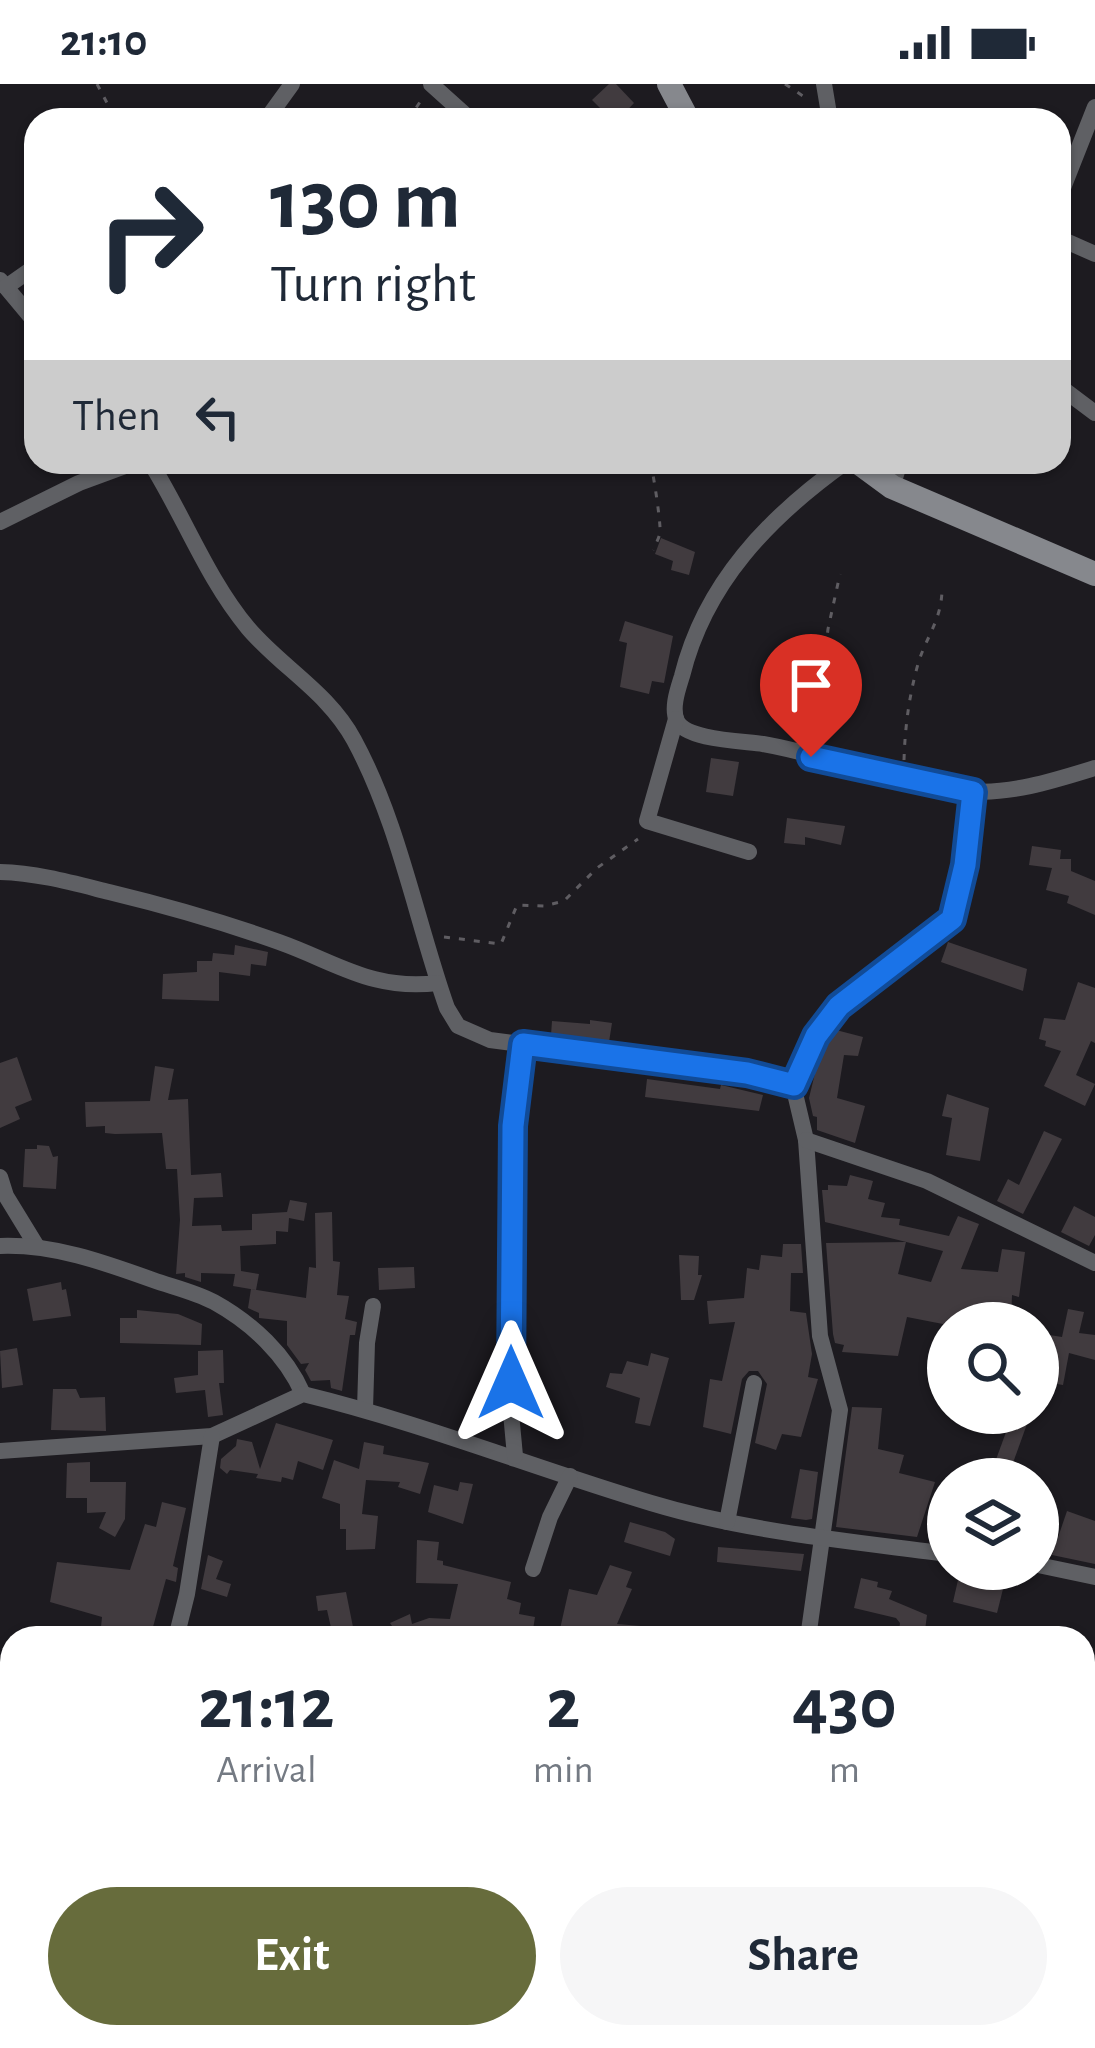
<!DOCTYPE html>
<html lang="en">
<head>
<meta charset="utf-8">
<style>
  body { margin:0; font-family:"Alegreya Sans",sans-serif; background:#f6f6f7; color:#1f2937; height:100vh; display:flex; flex-direction:column; font-size:45px; white-space:nowrap }
  * { box-sizing:border-box; margin:0 }
  p { font-size:39px; color:#747a83 }
  .icon { flex:none; width:66px; height:66px; fill:none; stroke:currentColor; stroke-width:2; stroke-linecap:round; stroke-linejoin:round }
  .map { position:relative; flex:1; overflow:hidden }
  .panel { position:absolute; left:0px; top:1542px; width:1095px; height:423px; display:flex; flex-direction:column; background:#fff; border-radius:36px 36px 0 0; box-shadow:0 3px 9px #0004 }
  .panel>* { flex:none }
  .banner { position:absolute; left:24px; top:24px; width:1047px; height:366px; border-radius:36px; box-shadow:0 3px 9px #0004; background:#fff; color:#1f2937; overflow:hidden }
  .controls { position:absolute; left:927px; top:1218px; display:grid; gap:24px }
  .controls a { display:grid; place-items:center; width:132px; height:132px; border-radius:50%; background:#fff; box-shadow:0 3px 9px #0004; font-size:60px }
  .pin { position:absolute; display:grid; place-items:center; width:102px; height:102px; color:#fff; margin:-123px -51px; border-radius:50% 50% 50% 0; rotate:-45deg; box-shadow:0 0 12px #0007 }
  .pin .icon { rotate:45deg }
  .me { position:absolute; width:132px; margin:-66px; rotate:0deg; stroke-linejoin:round; filter:drop-shadow(0 0 9px #0008) }
  .turn { display:flex; align-items:center; gap:42px; height:252px; padding:0 48px; font-size:54px }
  .turn .icon { width:156px; height:156px; stroke-width:2.5 }
  .turn b { display:block; font-size:84px; line-height:102px }
  .then { display:flex; align-items:center; height:114px; padding:0 48px; background:#0003; gap:24px; font-size:45px }
  .eta { display:flex; justify-content:space-evenly; align-items:center; height:204px; text-align:center }
  .eta b { font-size:72px; font-weight:700; line-height:84px }
  .cta { display:flex; gap:24px; margin-top:auto; padding:24px 48px }
  .cta a { flex:1; height:138px; border-radius:72px; background:#676c3c; color:#fff; font-size:48px; font-weight:700; line-height:138px; text-align:center }
  .cta a+a { background:#f6f6f7; color:#1f2937 }
  .status { display:flex; justify-content:space-between; align-items:center; height:84px; padding:0 60px; background:#fff; direction:ltr }
  .status svg { height:33px; fill:currentColor }
  .map>svg:first-child { display:block }
  .building { fill:#413b3f }
  .lines { fill:none; stroke-linecap:round; stroke-linejoin:round }
  .path { stroke:#5f5d62; stroke-width:3; stroke-dasharray:6 9; stroke-linecap:butt }
  .street { stroke:#5f6064; stroke-width:16 }
  .secondary { stroke:#86888d; stroke-width:24 }
  .highway { stroke:#c0c2ca; stroke-width:30 }
  .route-casing { stroke:#114b97; stroke-width:30 }
  .route { stroke:#1a73e8; stroke-width:21 }
</style>
</head>
<body>
<div class="status"><b>21:10</b><svg viewBox="0 0 49 12"><path d="M0 12V9h3v3zM5 12V6h3v6zM10 12V3h3v9zM15 12V0h3v12zM26 1h20v11H26zM47 4h2v5h-2z"/></svg></div>
<div class="map">
<svg width="1095" height="1964" viewBox="0 0 1095 1964">
  <rect width="100%" height="100%" fill="#1d1b20"/>
  <g class="building">
    <polygon points="609,0 616,0 634,19 618,36 612,36 592,16"/>
    <polygon points="661,454 695,468 689,491 671,486 673,477 655,470"/>
    <polygon points="625,537 673,552 664,599 652,597 649,610 620,603 627,559 619,557"/>
    <polygon points="711,674 739,678 733,712 706,708"/>
    <polygon points="787,734 845,742 841,761 805,753 805,761 784,759"/>
    <polygon points="1032,762 1061,766 1060,775 1071,775 1071,787 1095,797 1095,831 1067,819 1069,812 1046,806 1052,784 1029,781"/>
    <polygon points="948,858 1027,885 1023,907 941,878"/>
    <polygon points="235,861 268,868 266,882 251,880 250,892 219,888 219,917 162,915 163,890 197,888 197,877 212,877 213,869 234,871"/>
    <polygon points="1078,898 1095,904 1095,959 1091,957 1076,991 1095,1000 1085,1022 1044,1002 1061,967 1045,962 1046,957 1039,955 1044,934 1065,936"/>
    <polygon points="590,936 612,939 609,958 551,951 552,937 590,940"/>
    <polygon points="836,946 863,953 858,972 844,971 837,1014 865,1022 855,1059 817,1046 817,1033 813,1032 809,1014 817,981"/>
    <polygon points="17,973 32,1016 15,1023 20,1035 0,1044 0,979"/>
    <polygon points="155,982 174,985 168,1016 188,1015 191,1091 221,1089 223,1113 194,1114 192,1142 221,1141 222,1147 252,1146 252,1130 287,1128 290,1116 307,1119 304,1137 289,1134 288,1148 276,1147 276,1160 240,1162 241,1187 259,1190 256,1206 233,1202 235,1190 201,1189 201,1198 185,1193 185,1189 176,1190 180,1136 177,1085 166,1085 162,1049 115,1050 105,1049 105,1042 86,1043 85,1018 150,1017"/>
    <polygon points="647,995 720,1005 721,1001 763,1011 759,1027 645,1013"/>
    <polygon points="947,1010 989,1024 980,1077 946,1071 952,1034 942,1032"/>
    <polygon points="1044,1047 1062,1055 1023,1130 997,1117 1008,1095 1019,1101"/>
    <polygon points="37,1061 49,1062 53,1073 58,1072 56,1105 23,1103 25,1065 37,1065"/>
    <polygon points="850,1091 873,1097 868,1115 885,1119 881,1133 900,1135 899,1141 949,1152 958,1132 979,1140 961,1185 998,1188 1002,1165 1025,1168 1019,1213 1012,1211 1011,1238 948,1241 907,1233 898,1272 842,1268 844,1261 835,1259 833,1250 826,1159 906,1158 898,1190 931,1198 943,1167 825,1138 822,1106 828,1106 828,1101 847,1102"/>
    <polygon points="1074,1122 1095,1133 1095,1151 1089,1162 1061,1148"/>
    <polygon points="332,1128 333,1177 340,1178 337,1211 349,1212 345,1235 357,1238 355,1251 350,1251 342,1307 331,1304 330,1296 311,1297 305,1286 309,1279 301,1280 287,1261 287,1237 259,1234 259,1229 248,1224 251,1205 306,1214 309,1183 316,1184 315,1129"/>
    <polygon points="783,1160 801,1160 803,1189 791,1189 790,1227 806,1229 812,1270 808,1293 818,1295 801,1353 782,1350 776,1366 755,1359 767,1300 758,1287 749,1287 742,1295 731,1350 703,1343 710,1295 722,1297 735,1238 709,1240 707,1217 744,1214 747,1184 759,1186 761,1171 782,1173"/>
    <polygon points="679,1171 699,1172 698,1191 702,1191 694,1216 681,1216"/>
    <polygon points="414,1183 415,1204 379,1206 378,1184"/>
    <polygon points="61,1198 62,1206 66,1205 71,1232 33,1237 27,1205"/>
    <polygon points="1068,1225 1084,1228 1079,1249 1095,1251 1095,1276 1069,1269 1063,1301 1038,1297 1043,1250 1062,1253"/>
    <polygon points="137,1226 178,1230 202,1240 201,1261 120,1259 120,1234 137,1234"/>
    <polygon points="17,1264 23,1301 2,1304 0,1267"/>
    <polygon points="223,1266 224,1299 219,1299 223,1331 208,1333 205,1306 176,1309 174,1294 198,1291 198,1267"/>
    <polygon points="651,1269 669,1274 650,1342 635,1339 640,1314 606,1303 610,1289 622,1290 627,1277 648,1282"/>
    <polygon points="53,1305 76,1305 80,1314 105,1313 106,1347 51,1346"/>
    <polygon points="852,1323 882,1324 878,1365 904,1371 899,1389 935,1398 917,1453 836,1443"/>
    <polygon points="1013,1329 1031,1329 1010,1387 994,1381"/>
    <polygon points="276,1339 333,1356 323,1386 298,1377 293,1396 282,1393 281,1398 256,1394 258,1390 230,1386 227,1390 220,1384 221,1375 236,1362 237,1355 252,1358 260,1385"/>
    <polygon points="364,1358 384,1362 383,1370 429,1379 420,1410 398,1403 400,1398 366,1396 362,1430 378,1432 375,1465 346,1466 346,1445 340,1445 340,1420 322,1414 334,1376 359,1385"/>
    <polygon points="90,1378 90,1398 126,1398 125,1435 115,1453 99,1444 106,1428 87,1429 87,1414 66,1414 67,1379"/>
    <polygon points="800,1385 818,1388 812,1435 806,1436 791,1434"/>
    <polygon points="460,1398 473,1400 463,1440 428,1428 434,1401 458,1407"/>
    <polygon points="162,1418 186,1424 173,1482 178,1484 176,1498 166,1495 150,1554 100,1553 102,1533 50,1518 57,1478 130,1486 145,1440 156,1443"/>
    <polygon points="1067,1427 1095,1437 1095,1480 1052,1471"/>
    <polygon points="630,1438 665,1448 675,1455 670,1472 624,1458"/>
    <polygon points="417,1456 439,1458 437,1476 443,1477 443,1481 511,1498 507,1515 521,1519 519,1530 535,1533 532,1552 470,1542 469,1549 453,1545 452,1552 364,1554 364,1550 392,1542 390,1539 410,1530 412,1540 429,1534 450,1535 458,1500 416,1499"/>
    <polygon points="718,1463 804,1470 801,1487 717,1478"/>
    <polygon points="208,1471 223,1477 216,1495 231,1500 227,1513 201,1505"/>
    <polygon points="610,1481 632,1488 626,1503 632,1505 617,1540 653,1543 653,1554 558,1554 569,1505 597,1511"/>
    <polygon points="861,1494 878,1498 877,1503 892,1507 889,1515 927,1531 924,1554 898,1554 900,1539 896,1534 854,1524"/>
    <polygon points="958,1496 1003,1505 997,1529 953,1518"/>
    <polygon points="346,1508 353,1543 332,1548 327,1526 318,1527 316,1512"/>
  </g>
  <g class="lines">
    <g class="path">
      <polyline points="97,0 116,36"/>
      <polyline points="785,0 809,16"/>
      <polyline points="408,36 420,18"/>
      <path d="M650,378c3,7 11,62 10,70 0,4 -5,14 -7,18"/>
      <polyline points="815,653 828,545 840,490"/>
      <path d="M904,676c1,-33 5,-64 14,-96 8,-27 23,-43 24,-73"/>
      <polyline points="444,853 501,860 517,821 544,822 564,817 597,784 638,755"/>
    </g>
    <g class="street">
      <polyline points="431,0 471,36"/>
      <polyline points="824,0 830,36"/>
      <polyline points="266,36 292,0"/>
      <polyline points="1059,114 1095,23"/>
      <polyline points="1059,154 1095,170"/>
      <polyline points="0,196 36,239"/>
      <polyline points="6,203 36,182"/>
      <polyline points="1059,302 1095,329"/>
      <path d="M150,378c34,54 57,117 98,166 34,40 80,64 106,112 45,83 62,180 93,268l11,18 32,14 257,33 46,12 13,55 14,196 20,74 -32,228"/>
      <path d="M846,378c-77,55 -141,121 -164,214 -4,13 -11,32 -5,45 9,19 66,20 86,23 69,12 135,41 206,47 41,4 87,-11 126,-23"/>
      <polyline points="892,403 900,378"/>
      <polyline points="0,438 79,399 136,378"/>
      <polyline points="676,635 647,737 749,768"/>
      <path d="M0,788c38,1 73,11 109,20 58,14 114,30 170,50 59,21 93,49 159,41"/>
      <polyline points="793,1001 816,952 839,922 952,835 965,781 973,708"/>
      <polyline points="806,1056 927,1097 1095,1179"/>
      <polyline points="0,1093 6,1112 36,1161"/>
      <path d="M0,1162c53,-2 103,16 153,34 20,7 42,12 61,22 38,21 72,53 89,92"/>
      <polyline points="365,1325 367,1259 373,1222"/>
      <path d="M0,1367l212,-15 91,-42c119,29 231,74 348,109 96,29 198,38 297,51"/>
      <polyline points="515,1372 511,1329 513,1042 523,960"/>
      <polyline points="727,1438 754,1299"/>
      <polyline points="1038,1481 1095,1493"/>
      <polyline points="533,1485 550,1433 570,1392"/>
      <polyline points="176,1554 187,1510 212,1352"/>
      <polyline points="1083,1710 1095,1700"/>
      <polyline points="0,1773 12,1775"/>
      <polyline points="1083,1856 1095,1877"/>
      <polyline points="231,1953 255,1964"/>
      <polyline points="12,1964 16,1953"/>
      <polyline points="114,1964 119,1953"/>
    </g>
    <g class="secondary">
      <polyline points="669,0 688,36"/>
      <polyline points="858,378 892,403 1095,490"/>
    </g>
    <g class="highway">
      <polyline points="1083,1760 1095,1751"/>
      <polyline points="818,1964 835,1953"/>
    </g>
  </g>
  <g class="lines">
    <g class="route-casing">
      <polyline id="route" points="511,1299 513,1042 523,960 747,989 794,1001 816,952 839,922 952,835 965,781 973,708 811,673"/>
    </g>
    <use href="#route" class="route"/>
  </g>
</svg>
<div class="controls">
<a><svg class="icon" aria-label="search" viewBox="0 0 24 24"><circle cx="10" cy="10" r="6"/><path d="M15 15l6 6"/></svg></a>
<a><svg class="icon" aria-label="layers" viewBox="0 0 24 24"><path d="M12 4l9 5-9 5-9-5zM3 14l9 5 9-5"/></svg></a>
</div>
<div class="pin" style="left:811px;top:673px;background:#d93025"><svg class="icon" aria-label="arrive" viewBox="0 0 24 24"><path d="M6 21V4h12l-3 4 3 4H6"/></svg></div>
<svg class="me" style="left:511px;top:1299px" viewBox="-20 -20 40 40"><path d="M0-17L14 15 0 8-14 15z" fill="#1a73e8" stroke="#fff" stroke-width="4"/></svg>
<div class="banner">
<div class="turn"><svg class="icon" aria-label="right" viewBox="0 0 24 24"><path d="M7 20v-9h11M14 6l5 5-5 5"/></svg><div><b>130 m</b>Turn right</div></div>
<div class="then">Then<svg class="icon" aria-label="left" viewBox="0 0 24 24"><path d="M17 20v-9H6M10 6l-5 5 5 5"/></svg></div>
</div>
<section class="panel">
<div class="eta">
<div><b>21:12</b><p>Arrival</p></div>
<div><b>2</b><p>min</p></div>
<div><b>430</b><p>m</p></div>
</div>
<div class="cta"><a>Exit</a><a>Share</a></div>
</section>
</div>
</body>
</html>
